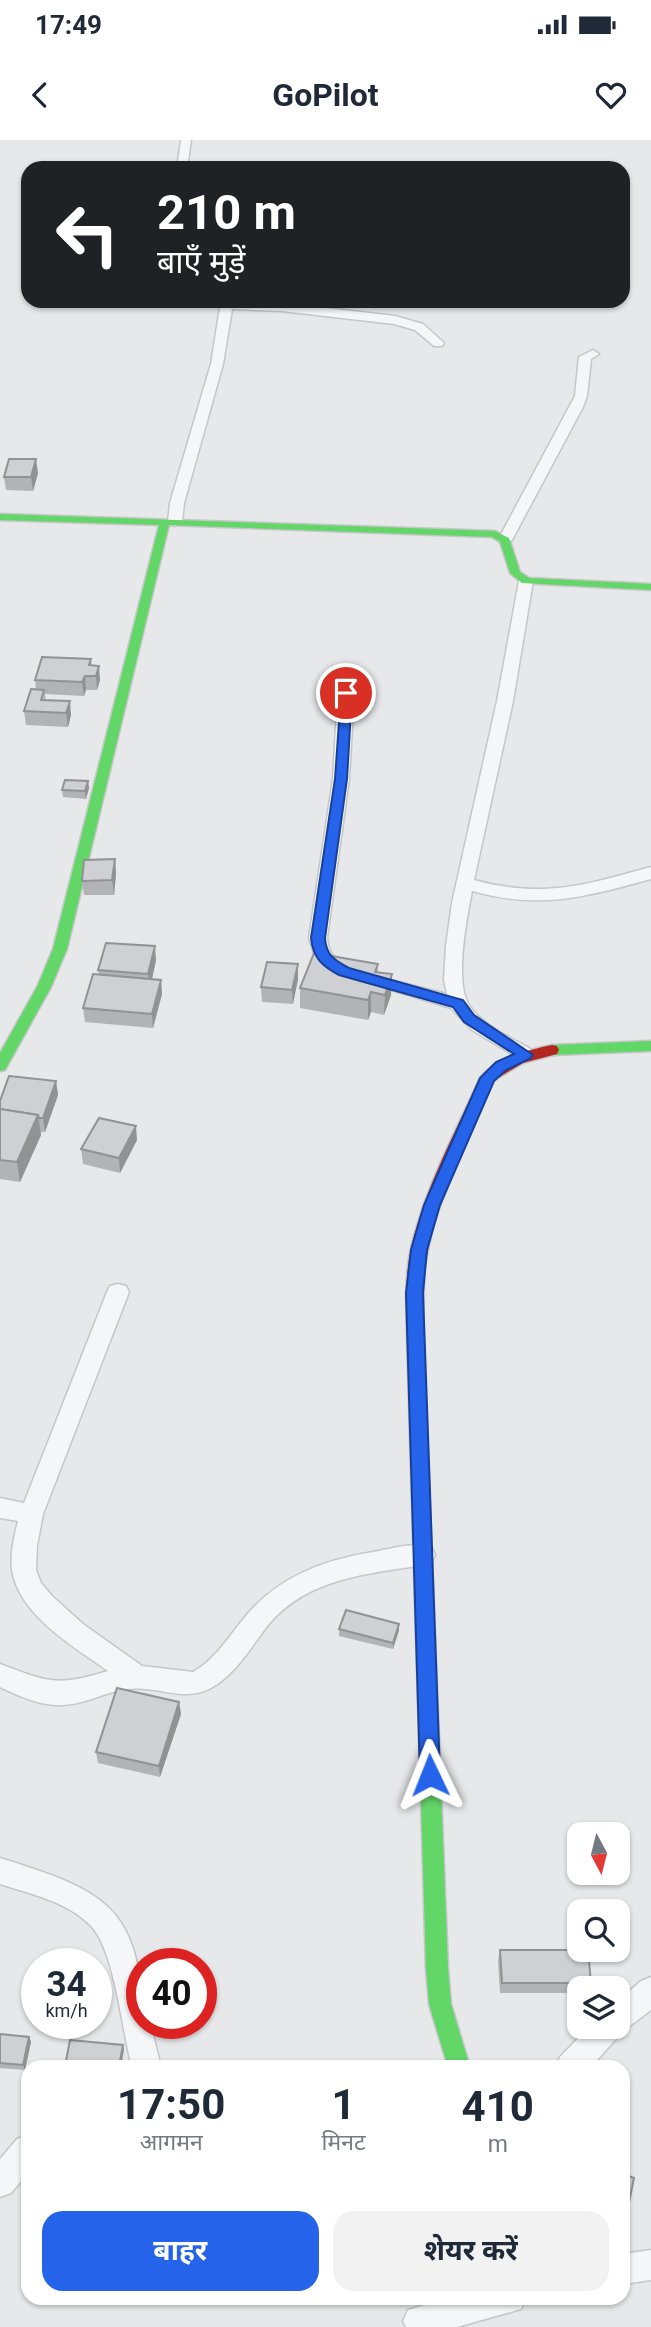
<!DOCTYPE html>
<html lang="hi">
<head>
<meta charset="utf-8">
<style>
  body { margin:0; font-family:Roboto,"Noto Sans Devanagari",sans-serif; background:#f2f2f3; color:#1f2937; height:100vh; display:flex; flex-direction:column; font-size:26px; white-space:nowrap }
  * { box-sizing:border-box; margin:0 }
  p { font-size:23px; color:#747a83 }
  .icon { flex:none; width:38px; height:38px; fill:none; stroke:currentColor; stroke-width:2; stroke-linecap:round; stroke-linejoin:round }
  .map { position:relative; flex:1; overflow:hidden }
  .details { position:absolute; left:21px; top:1920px; width:609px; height:245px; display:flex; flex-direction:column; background:#fff; border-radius:21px; box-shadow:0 2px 5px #0004 }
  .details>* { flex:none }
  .guide { position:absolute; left:21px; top:21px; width:609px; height:147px; border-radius:21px; box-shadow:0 2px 5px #0004; background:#202124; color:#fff; overflow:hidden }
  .needle { width:46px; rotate:173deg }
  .fabs { position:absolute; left:567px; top:1682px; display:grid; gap:14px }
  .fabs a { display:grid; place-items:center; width:63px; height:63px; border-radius:14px; background:#fff; box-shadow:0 2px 5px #0004; font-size:35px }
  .speed { position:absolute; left:21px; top:1808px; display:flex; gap:14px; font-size:35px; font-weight:700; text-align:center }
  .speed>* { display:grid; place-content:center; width:91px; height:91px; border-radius:50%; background:#fff; box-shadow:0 2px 5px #0004; line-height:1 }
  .speed small { font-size:18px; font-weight:400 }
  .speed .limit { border:10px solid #d22; background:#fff; color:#111 }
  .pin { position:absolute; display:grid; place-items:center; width:60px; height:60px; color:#fff; margin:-30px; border:4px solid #fff; border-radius:50%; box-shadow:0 2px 7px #0007 }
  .me { position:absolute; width:77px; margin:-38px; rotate:358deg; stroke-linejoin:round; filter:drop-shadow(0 0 5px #0008) }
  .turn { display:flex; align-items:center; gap:24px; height:147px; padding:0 21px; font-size:32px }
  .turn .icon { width:91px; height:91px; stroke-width:2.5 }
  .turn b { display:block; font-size:49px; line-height:60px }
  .eta { display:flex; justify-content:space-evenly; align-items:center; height:119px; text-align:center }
  .eta b { font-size:42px; font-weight:700; line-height:49px }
  .action { display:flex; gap:14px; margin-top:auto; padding:14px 21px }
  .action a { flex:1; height:80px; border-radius:21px; background:#2563eb; color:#fff; font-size:28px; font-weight:700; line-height:80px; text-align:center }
  .action a+a { background:#f2f2f3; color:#1f2937 }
  .status { display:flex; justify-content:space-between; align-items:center; height:49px; padding:0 35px; background:#fff; direction:ltr }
  .status svg { height:19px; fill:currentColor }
  header { display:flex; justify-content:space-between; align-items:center; height:91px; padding:0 21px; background:#fff; font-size:32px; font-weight:700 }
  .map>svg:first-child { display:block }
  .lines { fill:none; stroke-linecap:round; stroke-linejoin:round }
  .street-casing { stroke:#c4c6c8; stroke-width:3 }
  .fast-casing { stroke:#c4c6c8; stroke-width:3 }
  .jam-casing { stroke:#c4c6c8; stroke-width:3 }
  .street { fill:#f5f6f7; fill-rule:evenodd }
  .fast { fill:#63d668; fill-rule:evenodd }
  .jam { fill:#b3261e; fill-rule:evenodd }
  .wall { fill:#b1b3b5 }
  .shaded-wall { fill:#909294 }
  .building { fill:#ced0d3; stroke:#909294; stroke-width:2 }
  .route { fill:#2563eb; stroke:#184099; stroke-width:2 }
</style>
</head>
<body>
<div class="status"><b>17:49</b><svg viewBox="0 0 49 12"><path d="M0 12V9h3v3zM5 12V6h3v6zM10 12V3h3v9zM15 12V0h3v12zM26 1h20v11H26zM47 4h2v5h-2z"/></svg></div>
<header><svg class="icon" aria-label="back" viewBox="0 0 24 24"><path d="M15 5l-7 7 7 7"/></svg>GoPilot<svg class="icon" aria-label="heart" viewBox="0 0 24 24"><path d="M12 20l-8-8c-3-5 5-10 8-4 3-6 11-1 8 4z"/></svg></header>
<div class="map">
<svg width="651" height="2187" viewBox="0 0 651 2187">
  <rect width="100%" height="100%" fill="#e6e8ea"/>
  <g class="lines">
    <g class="street-casing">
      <g id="street">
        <polygon points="181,0 191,0 187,28 177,28"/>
        <polygon points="221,161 282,163 395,176 423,184 444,203 442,206 434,206 415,190 394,184 282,171 232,169 223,224 184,363 182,382 175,386 168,382 170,363 211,224"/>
        <polygon points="593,210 599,214 591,219 587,256 583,267 512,400 505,404 500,403 498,400 575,256 579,217"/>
        <path d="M526,437l7,4 -20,120 -39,179c70,19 110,5 177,-13v12c-67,18 -110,31 -179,12 -5,26 -18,91 -3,114 13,21 43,33 63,45l3,5 -3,5 -7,2 -53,-32 -21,-22 -119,-36 -16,-13 -7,-21 24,-159 5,-86 8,-5 8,5 -5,86 -22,159c1,5 1,11 5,16 12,17 92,34 115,40l-3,-14 2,-34 6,-43 45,-202 22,-120z"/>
        <path d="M118,1144l8,2 3,6 -86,222 -6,32 -1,24 5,13 11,13 31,28 59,42 51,6c22,-12 37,-37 52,-55 33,-40 78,-57 128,-65 18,-3 41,-11 59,-4l3,7 -3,7 -9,3c-56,9 -116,13 -155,60 -16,21 -33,50 -57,63 -28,15 -54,-3 -83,1 -25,3 -47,18 -73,16 -19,-1 -38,-10 -55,-18v-23c49,18 56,23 108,7 -34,-24 -89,-56 -96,-101 -2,-16 2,-33 6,-49l-18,-3v-20l24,5 83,-211 3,-6z"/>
        <path d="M0,1718c102,32 142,47 142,165h8l11,44h-29c-10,-36 -17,-114 -40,-140 -23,-25 -61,-33 -92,-43z"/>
        <polygon points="651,1837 651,1870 623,1891 591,1927 556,1927 560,1917 590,1886 618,1886 618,1861 641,1841"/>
        <polygon points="28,1995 28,2033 11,2053 0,2057 0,2019 17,1999"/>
        <polygon points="651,2110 651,2140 623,2144 623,2114"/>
        <polygon points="449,2158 526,2158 521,2169 457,2187 406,2187 403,2181 408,2170"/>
      </g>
    </g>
    <g class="fast-casing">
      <g id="fast">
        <polygon points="0,374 495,391 509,398 520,432 529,438 651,444 651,450 522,443 510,433 500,402 492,397 169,385 67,809 51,847 5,930 0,931 0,913 37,847 53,809 159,385 0,380"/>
        <polygon points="651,901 651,911 552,915 545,910 552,905"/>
        <polygon points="415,1187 421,1189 423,1194 448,1828 451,1864 470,1927 448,1927 429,1864 426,1828 407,1194 409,1189"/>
      </g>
    </g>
    <g class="jam-casing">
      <path id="jam" d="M552,905l5,1 2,4 -2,4 -34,9 -30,18 -45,102 -15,43 -9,44 -1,64 -2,5h-12l-2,-5c-1,-29 -2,-58 4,-86 14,-60 44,-115 69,-170 15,-20 48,-28 72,-33z"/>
    </g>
    <use href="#street" class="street"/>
    <use href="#fast" class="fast"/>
    <use href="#jam" class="jam"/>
  </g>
  <g class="wall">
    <polygon points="38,333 33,351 6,350 4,337"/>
    <polygon points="91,519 92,526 100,540 97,550 86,550 84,556 45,554 46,560 71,575 68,587 26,585 24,571 36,549 35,540"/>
    <polygon points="88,641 89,648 86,659 63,657 62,650"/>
    <polygon points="115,719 116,734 114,755 84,755 82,741"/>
    <polygon points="156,820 152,839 161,840 162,854 153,888 85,882 83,868 99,835 98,830"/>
    <polygon points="378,824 378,832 392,834 391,855 384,875 371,872 368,880 300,868 300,848"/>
    <polygon points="298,839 293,864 262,862 261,847"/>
    <polygon points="56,941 58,955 45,992 41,992 41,995 20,1042 0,1039 0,961"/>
    <polygon points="137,1000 120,1033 83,1024 81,1009"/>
    <polygon points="399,1484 399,1490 393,1509 339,1496 339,1489"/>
    <polygon points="179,1562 181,1574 160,1637 98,1623 96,1612"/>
    <polygon points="500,1810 591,1843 589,1848 579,1848 579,1853 500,1853 498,1821"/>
    <polygon points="0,1894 29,1897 31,1902 25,1930 0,1928"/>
  </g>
  <g class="shaded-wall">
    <polygon points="36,319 38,333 33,351 31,337"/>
    <polygon points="99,526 100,540 97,550 96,536"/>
    <polygon points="85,536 86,550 84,556 82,542"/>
    <polygon points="70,561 71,575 68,587 66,573"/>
    <polygon points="88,641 89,648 86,659 85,651"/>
    <polygon points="115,719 116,734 114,755 112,740"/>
    <polygon points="155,806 156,820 150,848 148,834"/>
    <polygon points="298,824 298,839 293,864 292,850"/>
    <polygon points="392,834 391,855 384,875 385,855"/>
    <polygon points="161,840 162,854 153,888 152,874"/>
    <polygon points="371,852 371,872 368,880 368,860"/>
    <polygon points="56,941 58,955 45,992 43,978"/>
    <polygon points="38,975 41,995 20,1042 17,1022"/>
    <polygon points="136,986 137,1000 120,1033 119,1018"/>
    <polygon points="399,1484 399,1490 393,1509 393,1503"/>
    <polygon points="179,1562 181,1574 160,1637 159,1626"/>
    <polygon points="29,1897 31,1902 25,1930 23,1925"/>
    <polygon points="123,1905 124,1910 121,1927 119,1927"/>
  </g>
  <g class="building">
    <polygon points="9,319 36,319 31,337 4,337"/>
    <polygon points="42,517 91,519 89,525 99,526 96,536 85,536 82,542 35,540"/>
    <polygon points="31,549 44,550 41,560 70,561 66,573 24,571"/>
    <polygon points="65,640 88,641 85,651 62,650"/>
    <polygon points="115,719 112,740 82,741 84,720"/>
    <polygon points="106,803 155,806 148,834 98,830"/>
    <polygon points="314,813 378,824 375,832 392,834 385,855 371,852 368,860 300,848"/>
    <polygon points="267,822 298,824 292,850 261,847"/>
    <polygon points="93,834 161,840 152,874 83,868"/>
    <polygon points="9,936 56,941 43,978 39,978 38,975 0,969 0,961"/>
    <polygon points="0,969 38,975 17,1022 0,1020"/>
    <polygon points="99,978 136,986 119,1018 81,1009"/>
    <polygon points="346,1470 399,1484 393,1503 339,1489"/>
    <polygon points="117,1548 179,1562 159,1626 96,1612"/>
    <polygon points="500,1810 588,1810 591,1843 502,1843"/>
    <polygon points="0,1894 29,1897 23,1925 0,1923"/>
    <polygon points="70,1900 123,1905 119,1927 65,1926"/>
    <polygon points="623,2034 634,2038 624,2087 623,2086"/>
  </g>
  <path class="route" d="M346,550l6,3 -5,86 -22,159c1,17 9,22 24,30l114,32 11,15 59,40 -2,3 -25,12 -12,11 -54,124 -13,45 -4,43 17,482 -3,7 -7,3 -7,-3 -3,-7 -14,-482 5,-43 13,-45 56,-127 16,-16 18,-8 -50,-32 -11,-15 -114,-32c-17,-9 -26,-17 -28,-37l24,-159 6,-86z"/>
</svg>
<div class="fabs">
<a><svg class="needle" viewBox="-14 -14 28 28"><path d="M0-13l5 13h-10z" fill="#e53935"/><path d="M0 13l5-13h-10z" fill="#747a83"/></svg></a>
<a><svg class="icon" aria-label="search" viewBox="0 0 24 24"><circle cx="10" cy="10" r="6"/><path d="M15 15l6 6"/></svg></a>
<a><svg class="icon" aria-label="layers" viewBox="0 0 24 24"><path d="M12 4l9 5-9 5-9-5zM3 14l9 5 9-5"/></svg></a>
</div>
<div class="speed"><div>34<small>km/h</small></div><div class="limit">40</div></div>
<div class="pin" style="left:346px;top:553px;background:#d93025"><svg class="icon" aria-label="arrive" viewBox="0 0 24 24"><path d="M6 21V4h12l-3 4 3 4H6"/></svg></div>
<svg class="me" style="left:430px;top:1635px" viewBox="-20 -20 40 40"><path d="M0-17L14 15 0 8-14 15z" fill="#2563eb" stroke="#fff" stroke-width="4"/></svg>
<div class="guide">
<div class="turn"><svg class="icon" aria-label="left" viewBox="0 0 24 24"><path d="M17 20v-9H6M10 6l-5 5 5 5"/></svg><div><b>210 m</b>बाएँ मुड़ें</div></div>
</div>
<section class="details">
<div class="eta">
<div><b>17:50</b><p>आगमन</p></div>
<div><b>1</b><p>मिनट</p></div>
<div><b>410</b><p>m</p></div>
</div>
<div class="action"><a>बाहर</a><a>शेयर करें</a></div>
</section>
</div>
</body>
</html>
